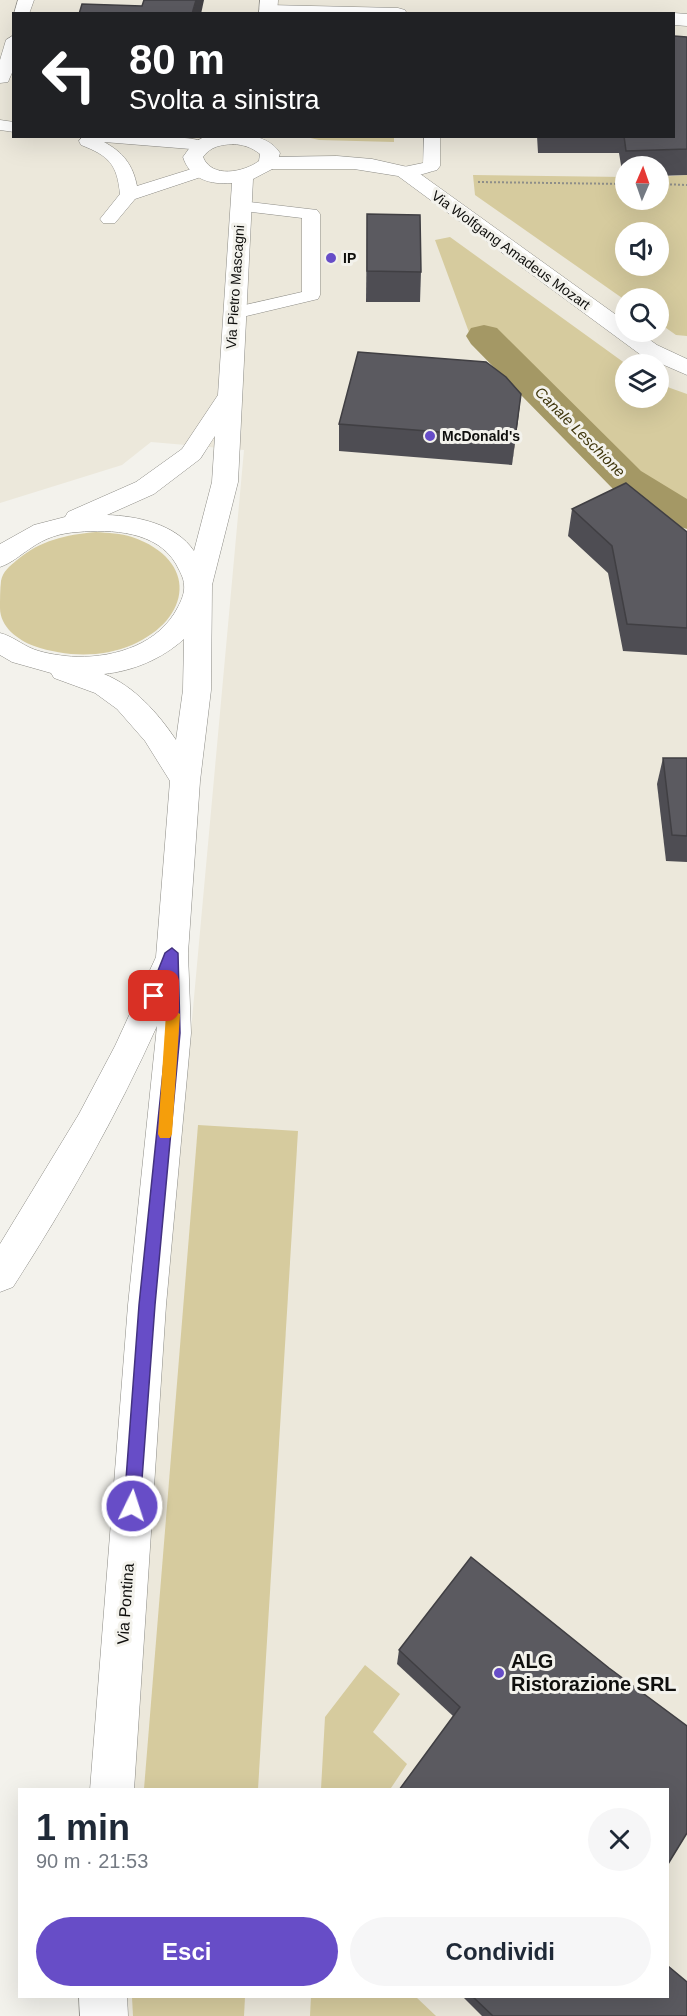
<!DOCTYPE html>
<html lang="it">
<head>
<meta charset="utf-8">
<style>
  body { margin:0; font-family:Arial,sans-serif; background:#f6f6f7; color:#1f2937; height:100vh; display:flex; flex-direction:column; font-size:22px; white-space:nowrap }
  * { box-sizing:border-box; margin:0 }
  p { font-size:20px; color:#747a83 }
  .icon { flex:none; width:33px; height:33px; fill:none; stroke:currentColor; stroke-width:2; stroke-linecap:round; stroke-linejoin:round }
  .map { position:relative; flex:1; overflow:hidden }
  .details { position:absolute; left:18px; top:1788px; width:651px; height:210px; display:flex; flex-direction:column; background:#fff; border-radius:0px; box-shadow:0 6px 24px #0002 }
  .details>* { flex:none }
  .top-card { position:absolute; left:12px; top:12px; width:663px; height:126px; border-radius:0px; box-shadow:0 6px 24px #0002; background:#202124; color:#fff; overflow:hidden }
  .needle { width:39px; rotate:2deg }
  .controls { position:absolute; left:615px; top:156px; display:grid; gap:12px }
  .controls a { display:grid; place-items:center; width:54px; height:54px; border-radius:50%; background:#fff; box-shadow:0 6px 24px #0002; font-size:30px }
  .pin { position:absolute; display:grid; place-items:center; width:51px; height:51px; color:#fff; margin:-26px; border-radius:12px; box-shadow:0 3px 9px #0006 }
  .me { position:absolute; width:66px; margin:-33px; rotate:4deg; stroke-linejoin:round; filter:drop-shadow(0 0 4px #0008) }
  .turn { display:flex; align-items:center; gap:21px; height:126px; padding:0 18px; font-size:27px }
  .turn .icon { width:78px; height:78px; stroke-width:2.5 }
  .turn b { display:block; font-size:42px; line-height:51px }
  .round { display:grid; place-items:center; flex:none; width:63px; height:63px; border-radius:32px; background:#f6f6f7 }
  .summary { display:flex; align-items:center; justify-content:space-between; height:102px; padding:0 18px }
  h1 { font-size:36px; font-weight:700; line-height:45px }
  .button { display:flex; gap:12px; margin-top:auto; padding:12px 18px }
  .button a { flex:1; height:69px; border-radius:36px; background:#674dc7; color:#fff; font-size:24px; font-weight:700; line-height:69px; text-align:center }
  .button a+a { background:#f6f6f7; color:#1f2937 }
  .map>svg:first-child { display:block }
  .built { fill:#ece8db; fill-rule:evenodd }
  .green { fill:#d6cb9e; fill-rule:evenodd }
  .lines { fill:none; stroke-linecap:round; stroke-linejoin:round }
  .canal { fill:#a49865; fill-rule:evenodd }
  .lane-casing { stroke:#8c8b85; stroke-width:1 }
  .street-casing { stroke:#8c8b85; stroke-width:1 }
  .secondary-casing { stroke:#8c8b85; stroke-width:1 }
  .path { stroke:#8e8e89; stroke-width:2; stroke-dasharray:2 2; stroke-linecap:butt }
  .lane { fill:#fff; fill-rule:evenodd }
  .street { fill:#fff; fill-rule:evenodd }
  .secondary { fill:#fff; fill-rule:evenodd }
  .wall { fill:#4e4d53 }
  .shaded-wall { fill:#403f43 }
  .building { fill:#5b5a60; stroke:#403f43; stroke-width:1.5 }
  .route { fill:#674dc7; stroke:#433281; stroke-width:1.5 }
  .slow { fill:#f59e0b }
  .poi-dot { fill:#674dc7; stroke:#f3f2ec; stroke-width:2 }
  .labels { text-anchor:middle; stroke-width:6; stroke-linejoin:round; paint-order:stroke }
  .far-street-label { font-size:14px; fill:#0f0f0d; stroke:#f3f2ec }
  .far-poi-label { font-size:14px; font-weight:bold; fill:#0f0f0d; stroke:#f3f2ec; text-anchor:start }
  .far-water-label { font-size:15px; font-style:italic; fill:#40370d; stroke:#f3f2ec }
  .street-label { font-size:16px; fill:#0f0f0d; stroke:#f3f2ec }
  .near-poi-label { font-size:20px; font-weight:bold; fill:#0f0f0d; stroke:#f3f2ec; text-anchor:start }
</style>
</head>
<body>
<div class="map">
<svg width="687" height="2016" viewBox="0 0 687 2016">
  <rect width="100%" height="100%" fill="#f3f2ec"/>
  <path class="built" d="M0,0h687v2016h-572l-2,-19 555,-1v-206l-540,-1 34,-441 82,-898 -93,-8 -29,23 -122,38zM14,14h660v122h-660zM626,166h32v34h-32zM626,232h32v34h-32zM626,298h32v34h-32zM626,364h32v34h-32z"/>
  <g class="green">
    <polygon points="306,137 394,137 394,142 319,140"/>
    <path d="M473,175l152,2 1,23h32l1,-23 28,-2v161l-11,-1 -17,-12 -1,-25 -33,2 -150,-105zM658,232v34h-32v-34z"/>
    <polygon points="450,237 626,364 626,398 658,398 659,384 687,394 687,508 631,475 493,331 470,335 435,240"/>
    <path d="M96,532c12,1 25,1 36,5 67,23 60,82 0,108 -31,13 -66,12 -98,1 -16,-6 -34,-19 -34,-38 0,-8 0,-19 1,-27 2,-10 8,-14 16,-21 24,-20 48,-25 79,-28z"/>
    <polygon points="198,1125 298,1131 258,1789 144,1789"/>
    <polygon points="365,1665 400,1694 373,1732 407,1764 391,1788 392,1789 321,1789 325,1717"/>
    <polygon points="311,1996 416,1997 436,2016 310,2016"/>
    <polygon points="132,1997 245,1997 244,2016 133,2016"/>
  </g>
  <g class="lines">
    <polygon class="canal" points="484,325 497,328 641,471 687,499 687,529 673,525 613,489 471,344 466,336 471,328"/>
    <g class="lane-casing">
      <g id="lane">
        <polygon points="18,0 34,0 29,14 14,14"/>
        <polygon points="14,35 14,68 8,82 0,83 0,60 6,40"/>
        <polygon points="0,120 14,122 14,132 0,130"/>
        <path d="M83,136c20,0 119,-3 128,9l-8,5 -99,-8c19,10 29,23 33,44l64,-20 6,1 3,4 -3,4 -72,24 -20,24h-12l-3,-4 20,-25c-3,-30 -11,-38 -39,-49l-2,-4z"/>
        <path d="M424,136h16v30l-3,4c-12,3 -26,9 -38,6l-3,-4 3,-4 24,-5z"/>
        <polygon points="241,201 317,210 320,214 320,295 318,299 234,319 227,317 225,313 227,309 302,292 302,218 235,210 232,206 235,202"/>
      </g>
    </g>
    <g class="street-casing">
      <g id="street">
        <polygon points="268,5 398,8 405,10 407,14 260,14 259,11 261,7"/>
        <polygon points="674,13 687,14 687,26 674,25"/>
        <polygon points="337,156 372,159 412,168 626,322 626,332 639,332 657,345 687,359 687,375 641,355 398,176 354,169 269,169 262,167 259,163 262,159 269,157"/>
      </g>
    </g>
    <g class="secondary-casing">
      <g id="secondary">
        <polygon points="260,0 278,0 277,14 259,14"/>
        <path d="M206,136c25,0 58,-7 74,17l-4,14 -23,12 -15,303 -26,103 -1,105 -11,91 -12,172 3,80 -25,272 -32,485h-44l38,-485 29,-279c-41,91 -90,177 -144,261l-13,5v-48l79,-130 36,-68 41,-89 14,-176 -25,-40 -28,-32 -22,-16 -41,-15 -3,-5 -39,-11 -12,-7v-22c12,3 21,11 33,16 13,5 30,7 44,8 40,0 82,-13 101,-50 3,-6 7,-14 6,-22 0,-7 -5,-15 -8,-21 -19,-33 -65,-35 -98,-32 -18,1 -33,6 -47,16 -11,7 -19,15 -31,19v-23l34,-19 31,-8 3,-5 68,-30 46,-33 36,-54 14,-212c-22,2 -42,-4 -49,-26l10,-14zM233,144c11,1 18,3 27,10l-1,7c-15,11 -47,18 -56,-4 8,-11 18,-12 30,-13zM215,436l-3,46 -18,69c-18,-27 -57,-35 -87,-36l47,-21 46,-35zM184,639l-1,51 -7,50c-18,-27 -42,-54 -72,-66 29,-3 58,-15 80,-35z"/>
        <polygon points="79,1996 127,1996 128,2016 80,2016"/>
      </g>
    </g>
    <g class="path">
      <polyline points="478,182 626,184"/>
      <polyline points="658,184 687,185"/>
    </g>
    <use href="#lane" class="lane"/>
    <use href="#street" class="street"/>
    <use href="#secondary" class="secondary"/>
  </g>
  <g class="wall">
    <polygon points="687,37 687,175 658,176 658,166 626,166 626,177 623,177 619,153 538,153 537,136 674,136"/>
    <polygon points="367,214 421,272 420,302 366,302"/>
    <polygon points="521,394 512,465 339,451 339,424"/>
    <polygon points="572,509 687,532 687,655 623,651 608,573 568,536"/>
    <polygon points="663,758 687,758 687,862 666,861 657,784"/>
    <polygon points="399,1650 609,1668 453,1716 397,1664"/>
    <polygon points="462,1996 668,1996 687,2016 482,2016"/>
  </g>
  <g class="shaded-wall">
    <polygon points="196,0 204,0 201,14 192,14"/>
    <polygon points="521,394 518,421 512,465 515,438"/>
  </g>
  <g class="building">
    <polygon points="144,0 196,0 192,14 79,14 82,4 142,6"/>
    <polygon points="674,36 687,37 687,149 626,151 624,136 674,136"/>
    <polygon points="367,214 420,215 421,272 367,271"/>
    <polygon points="358,352 486,362 506,377 521,394 515,438 339,424"/>
    <polygon points="626,483 687,532 687,628 627,624 612,546 572,509"/>
    <polygon points="663,758 687,758 687,836 672,835"/>
    <polygon points="471,1557 609,1668 687,1726 687,1833 668,1864 668,1790 399,1790 460,1707 399,1650"/>
    <polygon points="668,1966 687,1982 687,2016 493,2016 472,1996 668,1996"/>
  </g>
  <polygon class="route" points="172,948 178,953 180,1033 155,1305 140,1506 138,1512 132,1514 126,1512 124,1506 139,1305 167,1033 166,985 159,999 150,999 148,996 165,953"/>
  <polygon class="slow" points="173,1009 180,1014 172,1134 170,1138 160,1138 158,1134 166,1014"/>
  <g class="poi-dot">
    <circle cx="331" cy="258" r="6"/>
    <circle cx="430" cy="436" r="6"/>
    <circle cx="499" cy="1673" r="6"/>
  </g>
  <g class="labels">
    <g class="far-street-label">
      <text transform="translate(511 250) rotate(36)" y="5">Via Wolfgang Amadeus Mozart</text>
      <text transform="translate(235 287) rotate(-86)" y="5">Via Pietro Mascagni</text>
    </g>
    <g class="far-poi-label">
      <text x="343" y="263">IP</text>
      <text x="442" y="441">McDonald's</text>
    </g>
    <g class="far-water-label">
      <text transform="translate(580 432) rotate(45)" y="5">Canale Leschione</text>
    </g>
    <g class="street-label">
      <text transform="translate(125 1604) rotate(-86)" y="6">Via Pontina</text>
    </g>
    <g class="near-poi-label">
      <text x="511" y="1668">ALG<tspan x="511" dy="23">Ristorazione SRL</tspan></text>
    </g>
  </g>
</svg>
<div class="controls">
<a><svg class="needle" viewBox="-14 -14 28 28"><path d="M0-13l5 13h-10z" fill="#e53935"/><path d="M0 13l5-13h-10z" fill="#747a83"/></svg></a>
<a><svg class="icon" aria-label="sound" viewBox="0 0 24 24"><path d="M4 9h4l5-4v14l-5-4H4zM17 9q2 3 0 6"/></svg></a>
<a><svg class="icon" aria-label="search" viewBox="0 0 24 24"><circle cx="10" cy="10" r="6"/><path d="M15 15l6 6"/></svg></a>
<a><svg class="icon" aria-label="layers" viewBox="0 0 24 24"><path d="M12 4l9 5-9 5-9-5zM3 14l9 5 9-5"/></svg></a>
</div>
<div class="pin" style="left:154px;top:996px;background:#d93025"><svg class="icon" aria-label="arrive" viewBox="0 0 24 24"><path d="M6 21V4h12l-3 4 3 4H6"/></svg></div>
<svg class="me" style="left:132px;top:1506px" viewBox="-20 -20 40 40"><circle r="17" fill="#674dc7" stroke="#fff" stroke-width="3"/><path d="M0-11L8 9 0 5-8 9z" fill="#fff"/></svg>
<div class="top-card">
<div class="turn"><svg class="icon" aria-label="left" viewBox="0 0 24 24"><path d="M17 20v-9H6M10 6l-5 5 5 5"/></svg><div><b>80 m</b>Svolta a sinistra</div></div>
</div>
<section class="details">
<div class="summary"><div><h1>1 min</h1><p>90 m · 21:53</p></div><a class="round"><svg class="icon" aria-label="close" viewBox="0 0 24 24"><path d="M6 6l12 12M18 6L6 18"/></svg></a></div>
<div class="button"><a>Esci</a><a>Condividi</a></div>
</section>
</div>
</body>
</html>
